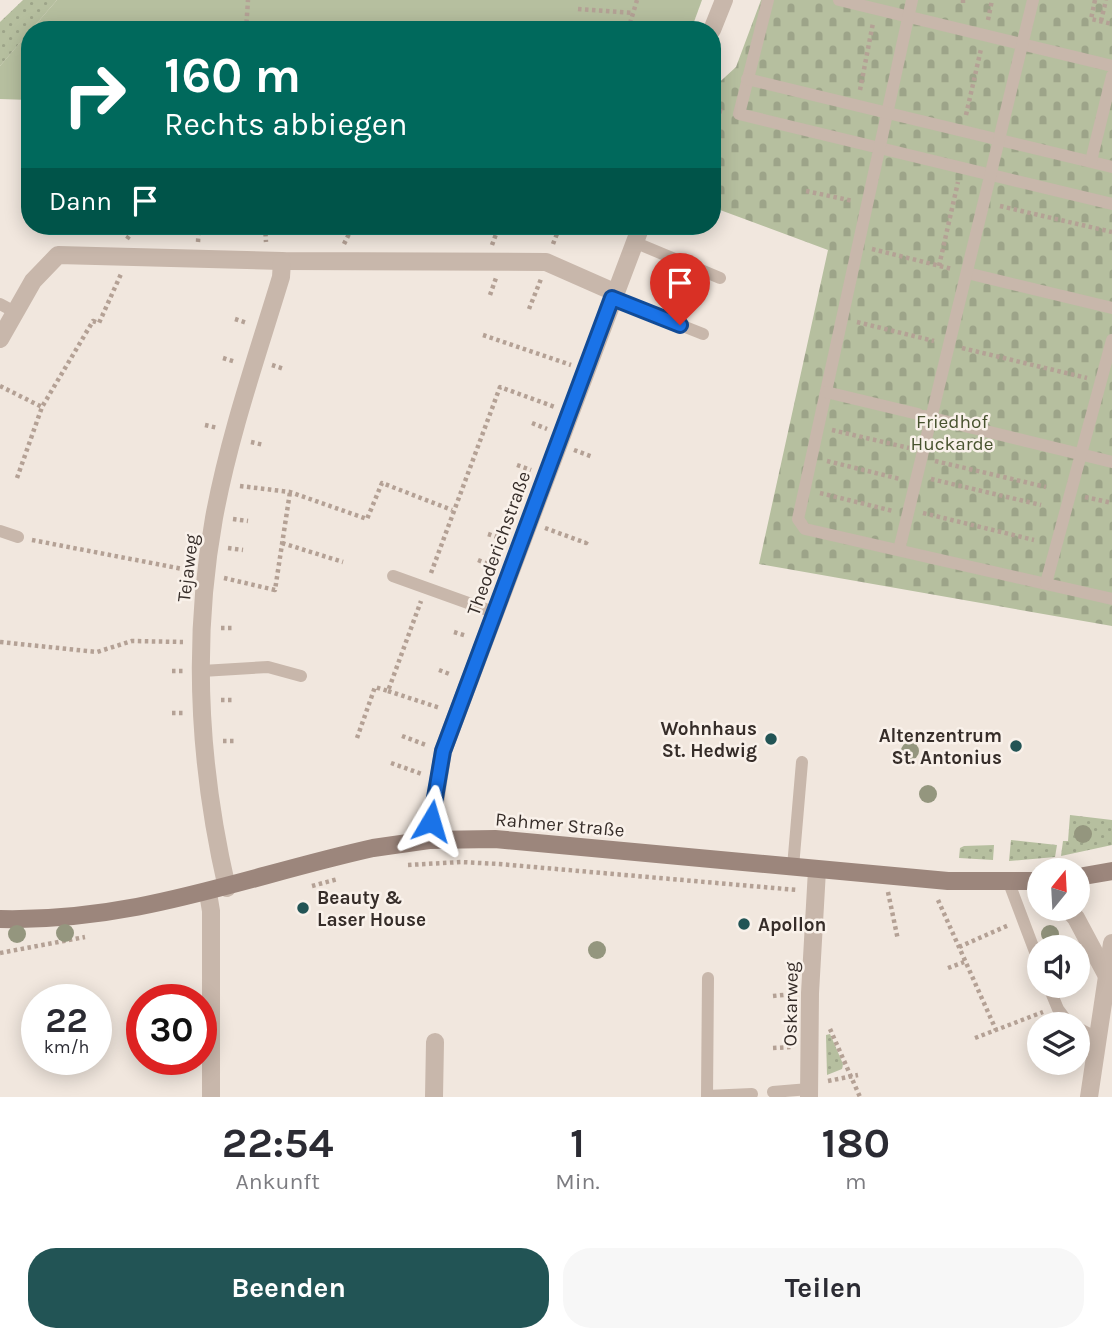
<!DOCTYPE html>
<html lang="de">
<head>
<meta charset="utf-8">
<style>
  body { margin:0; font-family:Karla,sans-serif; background:#f7f7f7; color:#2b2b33; height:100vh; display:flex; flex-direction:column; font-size:26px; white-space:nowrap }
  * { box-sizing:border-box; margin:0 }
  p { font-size:23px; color:#7c7c81 }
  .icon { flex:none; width:38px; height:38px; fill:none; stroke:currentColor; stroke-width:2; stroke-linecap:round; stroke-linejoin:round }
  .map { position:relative; height:1097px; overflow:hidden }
  .details { display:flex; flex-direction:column; background:#fff; flex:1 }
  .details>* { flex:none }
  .banner { position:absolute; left:21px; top:21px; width:700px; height:214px; border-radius:28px; box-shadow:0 4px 18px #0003; background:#00695c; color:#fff; overflow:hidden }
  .needle { width:46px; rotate:18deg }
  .buttons { position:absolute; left:1027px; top:858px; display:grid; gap:14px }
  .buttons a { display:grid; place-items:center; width:63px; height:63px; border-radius:50%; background:#fff; box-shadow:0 4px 18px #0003; font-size:35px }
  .speed { position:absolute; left:21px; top:984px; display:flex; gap:14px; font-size:35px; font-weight:700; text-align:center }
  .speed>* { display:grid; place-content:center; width:91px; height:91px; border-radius:50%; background:#fff; box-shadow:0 4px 18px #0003; line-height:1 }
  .speed small { font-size:18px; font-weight:400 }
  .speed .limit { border:10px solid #d22; background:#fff; color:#111 }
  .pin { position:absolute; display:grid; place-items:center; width:60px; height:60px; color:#fff; margin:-72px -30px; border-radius:50% 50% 50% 0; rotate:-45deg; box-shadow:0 0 7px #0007 }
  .pin .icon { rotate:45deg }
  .me { position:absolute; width:77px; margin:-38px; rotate:7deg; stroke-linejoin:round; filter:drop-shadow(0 0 5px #0008) }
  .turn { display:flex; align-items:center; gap:24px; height:147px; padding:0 28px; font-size:32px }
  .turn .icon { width:91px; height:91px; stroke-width:2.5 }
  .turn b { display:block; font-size:49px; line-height:60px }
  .then { display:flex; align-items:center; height:66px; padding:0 28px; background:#0003; gap:14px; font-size:26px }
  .eta { display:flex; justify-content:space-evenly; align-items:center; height:119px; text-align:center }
  .eta b { font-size:42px; font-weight:700; line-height:49px }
  .button { display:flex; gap:14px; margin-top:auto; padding:14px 28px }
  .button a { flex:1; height:80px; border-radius:28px; background:#225455; color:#fff; font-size:28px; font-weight:700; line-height:80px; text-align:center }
  .button a+a { background:#f7f7f7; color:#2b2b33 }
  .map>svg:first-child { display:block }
  .grass { fill:url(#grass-dots) }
  .cemetery { fill:url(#cemetery-stones) }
  .garden { fill:#b6bf9f }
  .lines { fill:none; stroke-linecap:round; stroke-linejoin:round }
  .path { stroke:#b4a195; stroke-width:4.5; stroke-dasharray:3.5 3.5; stroke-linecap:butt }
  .service { stroke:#c8b7ab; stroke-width:12 }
  .minor { stroke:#c8b7ab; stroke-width:18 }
  .tertiary { stroke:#c8b7ab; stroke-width:18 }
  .secondary { stroke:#9c867c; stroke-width:18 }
  .tree { fill:#94967e }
  .route-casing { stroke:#114b97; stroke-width:18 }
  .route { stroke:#1a73e8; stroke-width:12 }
  .poi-dot { fill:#225455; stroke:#f9f1ea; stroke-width:2.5 }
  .labels { text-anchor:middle; stroke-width:5; stroke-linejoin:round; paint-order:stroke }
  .park-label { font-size:19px; fill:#48532f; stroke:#f9f1ea }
  .street-label { font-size:19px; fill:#362d29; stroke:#f9f1ea }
  .poi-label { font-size:19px; font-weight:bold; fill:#362d29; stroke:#f9f1ea; text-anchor:end }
</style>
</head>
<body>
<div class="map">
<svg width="1112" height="1097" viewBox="0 0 1112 1097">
  <defs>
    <pattern id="grass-dots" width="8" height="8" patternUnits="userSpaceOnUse" patternTransform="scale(1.75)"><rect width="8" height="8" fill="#b6bf9f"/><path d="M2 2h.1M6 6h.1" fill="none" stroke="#9da489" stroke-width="1.8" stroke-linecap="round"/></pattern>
    <pattern id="cemetery-stones" width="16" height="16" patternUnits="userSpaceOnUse" patternTransform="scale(1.75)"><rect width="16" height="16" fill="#b6bf9f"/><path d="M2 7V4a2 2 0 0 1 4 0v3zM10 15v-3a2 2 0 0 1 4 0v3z" fill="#9da489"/></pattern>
  </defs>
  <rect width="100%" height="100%" fill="#f1e7de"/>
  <g class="grass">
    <polygon points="23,0 57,0 0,66 0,22"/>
    <polygon points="1070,815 1112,820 1112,845 1061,856 1063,841 1068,841"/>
    <polygon points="1011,840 1057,845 1055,857 1009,861"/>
    <polygon points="994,845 993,860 959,858 960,848 964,846"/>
    <polygon points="830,1034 843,1064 842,1069 827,1075 826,1035"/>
  </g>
  <polygon class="cemetery" points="761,0 1112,0 1112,626 759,564 828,250 712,207 712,89 736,67"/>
  <g class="garden">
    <polygon points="57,0 702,0 691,30 31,30"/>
    <polygon points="30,31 30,100 0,99 0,66"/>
  </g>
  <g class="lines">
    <g class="path">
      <polyline points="1095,0 1091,19 1112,24"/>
      <polyline points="963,3 963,0"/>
      <polyline points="578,9 633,13"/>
      <polyline points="988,20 992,0"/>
      <polyline points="1101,21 1106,0"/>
      <polyline points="246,30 248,0"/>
      <polyline points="628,30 637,0"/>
      <polyline points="860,90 873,23"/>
      <polyline points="712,109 724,112"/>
      <polyline points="966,115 981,49"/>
      <polyline points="806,191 853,201"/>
      <polyline points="1000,206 1112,232"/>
      <polyline points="265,226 266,242"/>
      <polyline points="127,239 136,226"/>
      <polyline points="198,242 199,226"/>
      <polyline points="344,244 353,226"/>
      <polyline points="553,244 560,226"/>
      <polyline points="492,245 499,226"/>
      <polyline points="872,249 952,269"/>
      <polyline points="939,266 958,182"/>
      <polyline points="490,295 496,278"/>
      <polyline points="529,309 541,279"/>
      <polyline points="235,319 247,323"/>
      <polyline points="857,322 934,341"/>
      <polyline points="483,335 571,365"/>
      <polyline points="962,348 1087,378"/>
      <polyline points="223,358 236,362"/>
      <polyline points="272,365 284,369"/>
      <polyline points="0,386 42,407"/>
      <polyline points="532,423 547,429"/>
      <polyline points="205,425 218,428"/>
      <polyline points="832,430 909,448"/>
      <polyline points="251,442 264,445"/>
      <polyline points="574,450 593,457"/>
      <polyline points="827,461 900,479"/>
      <polyline points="935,461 1046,487"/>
      <polyline points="517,465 531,470"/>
      <polyline points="17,478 42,407 93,321 99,323 121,274"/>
      <polyline points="931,479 1041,505"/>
      <polyline points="240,486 290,492 367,519 382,483 452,510"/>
      <polyline points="820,493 893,511"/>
      <polyline points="1085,497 1112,503"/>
      <polyline points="923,513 1034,540"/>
      <polyline points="233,519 248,521"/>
      <polyline points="545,528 586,543 588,539"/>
      <polyline points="488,534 503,539"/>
      <polyline points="32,540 188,570"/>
      <polyline points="282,543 343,562"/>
      <polyline points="228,548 243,550"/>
      <polyline points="478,560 493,566"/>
      <polyline points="431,573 500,387 555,407"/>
      <polyline points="224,578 275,590 290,492"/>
      <polyline points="221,628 234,628"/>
      <polyline points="454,632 467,636"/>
      <polyline points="0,642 97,652 132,641 183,642"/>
      <polyline points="439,670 452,675"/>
      <polyline points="172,671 185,671"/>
      <polyline points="388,691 440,708"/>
      <polyline points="221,700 232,700"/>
      <polyline points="172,713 185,713"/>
      <polyline points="402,736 426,745"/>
      <polyline points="357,738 375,687 388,691 421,601"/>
      <polyline points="223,741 235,741"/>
      <polyline points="391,763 422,774"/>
      <polyline points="408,865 461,862 499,864 797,890"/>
      <polyline points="312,886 338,879"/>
      <polyline points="888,892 898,940"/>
      <polyline points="938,900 996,1030"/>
      <polyline points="959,947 1009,925"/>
      <polyline points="0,953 85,937"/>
      <polyline points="948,968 964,962"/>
      <polyline points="773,996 792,994"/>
      <polyline points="830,1029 860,1097"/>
      <polyline points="975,1038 1043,1012"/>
      <polyline points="773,1048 792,1047"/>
      <polyline points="828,1081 858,1075"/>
    </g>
    <g class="service">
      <polyline points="768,0 739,114 1112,204"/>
      <polyline points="839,0 1112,66"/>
      <polyline points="912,0 798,519 805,529 1112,599"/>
      <polyline points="747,79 1112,167"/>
      <polyline points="1091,161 1112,76"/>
      <polyline points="634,242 720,278"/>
      <polyline points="967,273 1112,308"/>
      <polyline points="612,298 703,334"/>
      <polyline points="0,304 15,312"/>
      <polyline points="826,392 918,414"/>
      <polyline points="924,416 1112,462"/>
      <polyline points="0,531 18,537"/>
      <polyline points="899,550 1033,0"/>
      <polyline points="393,576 496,613"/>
      <polyline points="1046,583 1112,340"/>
      <polyline points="202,671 268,667 301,676"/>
      <polyline points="793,867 802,762"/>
      <polyline points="1009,883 1040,965"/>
      <polyline points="1048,985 1058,1009 1069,1024"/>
      <polyline points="1078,1028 1099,1039"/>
      <polyline points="773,1092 809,1089"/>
      <polyline points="707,1096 752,1094"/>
      <polyline points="707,1097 708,978"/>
    </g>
    <g class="minor">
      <polyline points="712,30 724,0"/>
      <polyline points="0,339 33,281 58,255 282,261 546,262 614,292"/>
      <polyline points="429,840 443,751 641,226"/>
      <path d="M227,888c-28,-121 -35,-248 -13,-370 15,-82 43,-162 67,-241l1,-16"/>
      <polyline points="208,893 211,911 211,1097"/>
      <polyline points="434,1097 435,1042"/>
      <polyline points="809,1097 810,993 817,870"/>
    </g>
    <g class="tertiary">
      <polyline points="1067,908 1076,918 1107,976"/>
      <polyline points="1089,1097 1112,943"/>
    </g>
    <g class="secondary">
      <polyline points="1078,877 1112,871"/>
      <path d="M0,919c137,3 243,-42 373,-71l56,-8 66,-1 453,42h92"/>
    </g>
  </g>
  <g class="tree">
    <circle cx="910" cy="751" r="9"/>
    <circle cx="928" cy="794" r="9"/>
    <circle cx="1083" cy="834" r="9"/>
    <circle cx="65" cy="933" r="9"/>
    <circle cx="17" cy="934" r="9"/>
    <circle cx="1050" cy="934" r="9"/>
    <circle cx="597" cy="950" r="9"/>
  </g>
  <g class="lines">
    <g class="route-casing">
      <polyline id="route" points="431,821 443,751 612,298 680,325"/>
    </g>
    <use href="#route" class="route"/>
  </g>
  <g class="poi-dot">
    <circle cx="771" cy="739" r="7"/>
    <circle cx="1016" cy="746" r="7"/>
    <circle cx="303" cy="908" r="7"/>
    <circle cx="744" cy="924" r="7"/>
  </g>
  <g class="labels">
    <g class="park-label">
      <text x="952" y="428">Friedhof<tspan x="952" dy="22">Huckarde</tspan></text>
    </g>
    <g class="street-label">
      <text transform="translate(498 543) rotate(-70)" y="7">Theoderichstraße</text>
      <text transform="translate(187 568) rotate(-83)" y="7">Tejaweg</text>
      <text transform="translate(560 824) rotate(5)" y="7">Rahmer Straße</text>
      <text transform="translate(790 1004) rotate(-89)" y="7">Oskarweg</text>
    </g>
    <g class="poi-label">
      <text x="757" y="735">Wohnhaus<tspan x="757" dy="22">St. Hedwig</tspan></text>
      <text x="1002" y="742">Altenzentrum<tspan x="1002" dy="22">St. Antonius</tspan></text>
      <text x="317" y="904" text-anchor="start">Beauty &amp;<tspan x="317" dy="22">Laser House</tspan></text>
      <text x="758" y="931" text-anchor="start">Apollon</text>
    </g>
  </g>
</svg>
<div class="buttons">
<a><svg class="needle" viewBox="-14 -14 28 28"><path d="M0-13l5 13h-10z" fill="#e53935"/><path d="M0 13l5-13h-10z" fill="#7c7c81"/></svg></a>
<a><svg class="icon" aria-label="sound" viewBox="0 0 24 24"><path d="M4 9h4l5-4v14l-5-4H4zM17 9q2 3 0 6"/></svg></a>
<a><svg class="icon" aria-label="layers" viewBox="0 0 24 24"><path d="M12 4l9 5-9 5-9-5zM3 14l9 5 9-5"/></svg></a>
</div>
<div class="speed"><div>22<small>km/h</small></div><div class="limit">30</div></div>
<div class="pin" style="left:680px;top:325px;background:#d93025"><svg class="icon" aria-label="arrive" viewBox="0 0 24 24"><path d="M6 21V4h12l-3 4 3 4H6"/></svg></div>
<svg class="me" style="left:431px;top:821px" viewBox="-20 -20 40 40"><path d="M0-17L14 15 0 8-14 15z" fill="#1a73e8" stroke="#fff" stroke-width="4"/></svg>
<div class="banner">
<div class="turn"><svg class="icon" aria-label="right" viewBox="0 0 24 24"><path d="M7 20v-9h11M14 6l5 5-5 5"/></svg><div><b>160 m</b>Rechts abbiegen</div></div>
<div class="then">Dann<svg class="icon" aria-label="arrive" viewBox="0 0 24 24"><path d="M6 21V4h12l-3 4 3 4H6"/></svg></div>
</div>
</div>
<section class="details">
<div class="eta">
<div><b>22:54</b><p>Ankunft</p></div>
<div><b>1</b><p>Min.</p></div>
<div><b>180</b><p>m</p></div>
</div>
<div class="button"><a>Beenden</a><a>Teilen</a></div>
</section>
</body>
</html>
